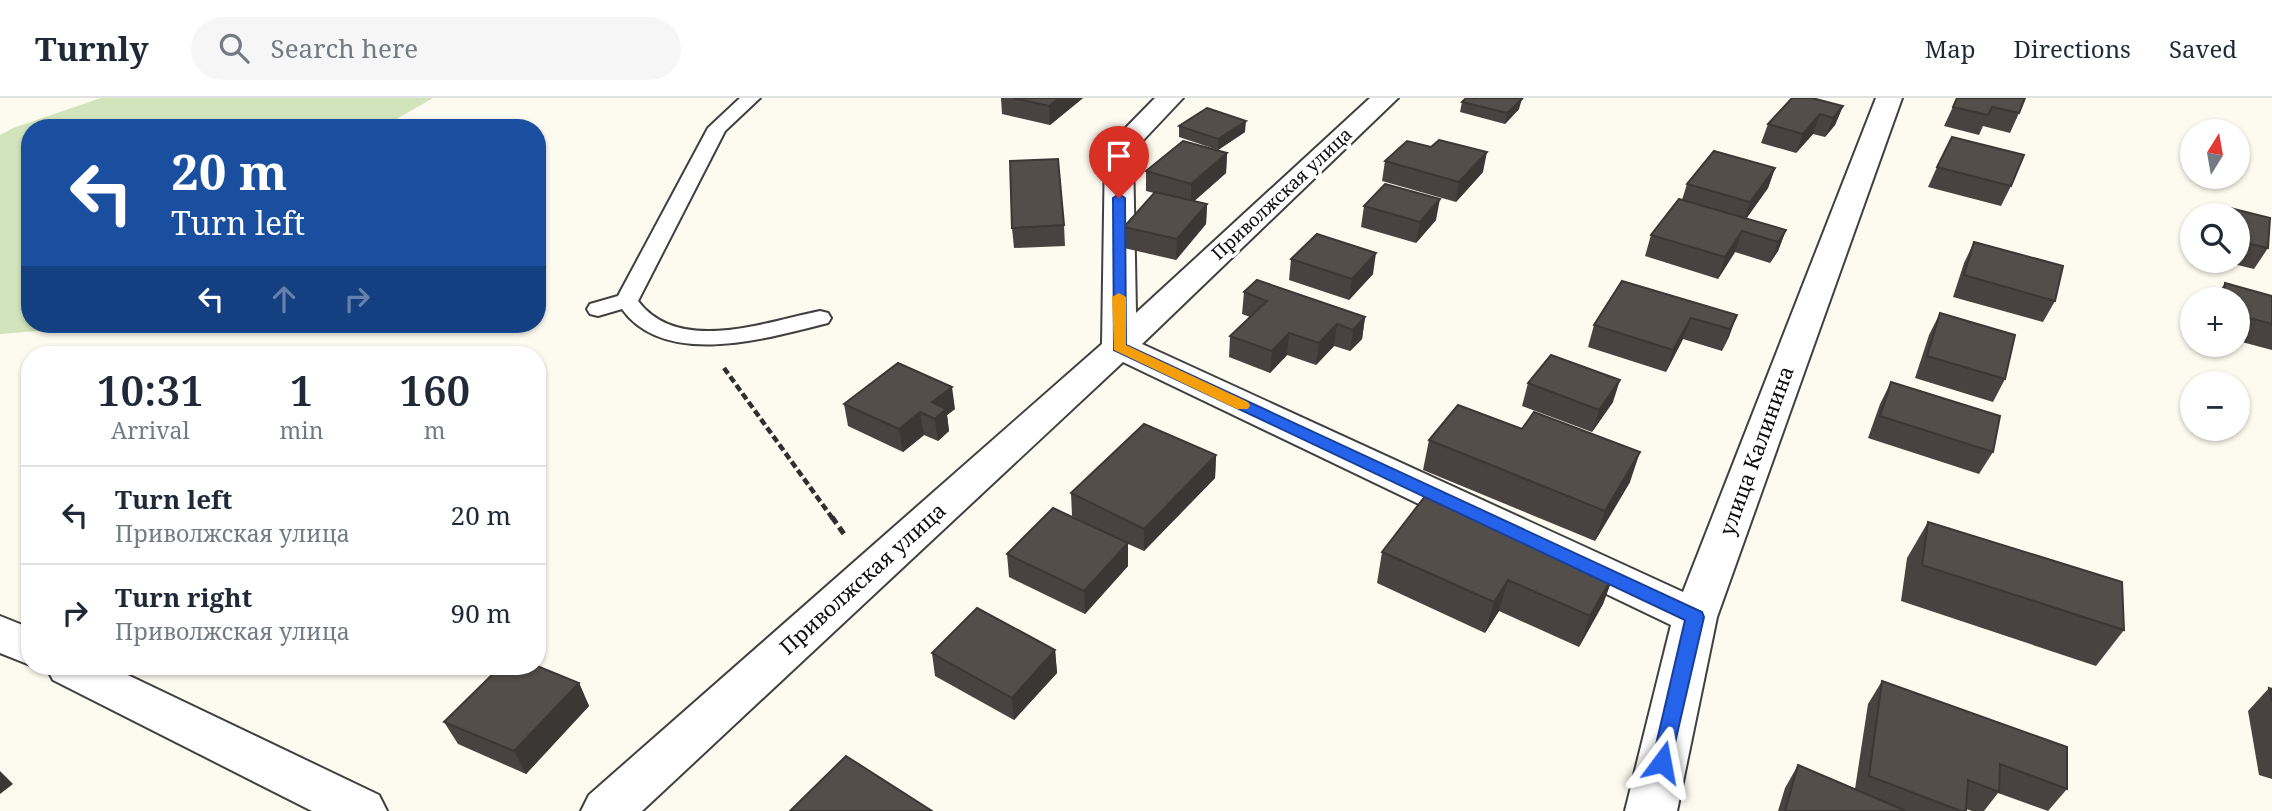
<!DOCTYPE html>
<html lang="en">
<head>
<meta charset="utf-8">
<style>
  body { margin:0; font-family:"Noto Serif",serif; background:#f6f6f7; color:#1f2937; height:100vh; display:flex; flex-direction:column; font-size:26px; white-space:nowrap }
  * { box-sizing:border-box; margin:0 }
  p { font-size:23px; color:#747a83 }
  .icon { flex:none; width:38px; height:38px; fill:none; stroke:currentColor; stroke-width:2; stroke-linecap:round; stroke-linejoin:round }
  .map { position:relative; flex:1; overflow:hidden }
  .panel { position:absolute; left:21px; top:248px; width:525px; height:329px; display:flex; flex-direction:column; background:#fff; border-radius:28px; box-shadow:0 2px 5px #0004 }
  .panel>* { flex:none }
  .hud { position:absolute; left:21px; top:21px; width:525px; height:214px; border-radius:28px; box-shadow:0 2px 5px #0004; background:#1a4fa0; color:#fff; overflow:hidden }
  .needle { width:46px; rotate:11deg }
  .fabs { position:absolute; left:2180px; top:21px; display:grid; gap:14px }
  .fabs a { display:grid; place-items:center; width:70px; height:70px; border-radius:50%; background:#fff; box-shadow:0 2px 5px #0004; font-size:35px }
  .pin { position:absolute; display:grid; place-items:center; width:60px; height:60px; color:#fff; margin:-72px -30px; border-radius:50% 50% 50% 0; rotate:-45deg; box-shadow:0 0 7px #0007 }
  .pin .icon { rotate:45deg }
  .me { position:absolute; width:77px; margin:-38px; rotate:13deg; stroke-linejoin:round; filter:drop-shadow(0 0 5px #0008) }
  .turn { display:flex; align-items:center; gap:24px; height:147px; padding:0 35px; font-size:32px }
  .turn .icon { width:91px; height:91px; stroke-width:2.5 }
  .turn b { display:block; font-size:49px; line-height:60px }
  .lanes { display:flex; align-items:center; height:66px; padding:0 35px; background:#0003; justify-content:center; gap:35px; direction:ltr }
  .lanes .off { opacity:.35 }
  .eta { display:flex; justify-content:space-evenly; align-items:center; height:119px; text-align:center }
  .eta b { font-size:42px; font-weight:600; line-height:49px }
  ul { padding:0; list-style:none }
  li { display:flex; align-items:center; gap:21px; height:98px; padding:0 35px; border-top:2px solid #e0e1e3 }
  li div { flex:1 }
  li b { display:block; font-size:26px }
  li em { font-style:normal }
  header { display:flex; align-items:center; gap:42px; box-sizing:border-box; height:98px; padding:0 35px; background:#fff; border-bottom:2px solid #e0e1e3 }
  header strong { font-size:33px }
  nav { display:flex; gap:38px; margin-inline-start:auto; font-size:24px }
  .search { width:490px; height:63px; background:#f6f6f7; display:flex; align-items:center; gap:18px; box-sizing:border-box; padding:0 24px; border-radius:38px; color:#747a83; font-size:26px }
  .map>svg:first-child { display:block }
  .green { fill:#d1e4bc }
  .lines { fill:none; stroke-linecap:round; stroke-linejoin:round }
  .service-casing { stroke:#404040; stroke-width:4 }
  .minor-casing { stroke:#404040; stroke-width:4 }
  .path-far1 { stroke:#2f2f2f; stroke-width:4.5; stroke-dasharray:7 3.5; stroke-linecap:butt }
  .path { stroke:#2f2f2f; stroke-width:5; stroke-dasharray:8 4.5; stroke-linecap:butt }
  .service { fill:#fff; fill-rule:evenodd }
  .minor { fill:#fff; fill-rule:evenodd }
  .wall { fill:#484340 }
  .shaded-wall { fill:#3b3734 }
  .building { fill:#544e4a; stroke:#3b3734; stroke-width:2 }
  .route { fill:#2563eb; stroke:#184099; stroke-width:2 }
  .slow { fill:#f59e0b }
  .labels { text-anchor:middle; stroke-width:7; stroke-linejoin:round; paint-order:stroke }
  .far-street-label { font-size:18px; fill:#0d0d0d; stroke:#fff }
  .street-label { font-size:21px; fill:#0d0d0d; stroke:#fff }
</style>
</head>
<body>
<header>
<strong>Turnly</strong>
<div class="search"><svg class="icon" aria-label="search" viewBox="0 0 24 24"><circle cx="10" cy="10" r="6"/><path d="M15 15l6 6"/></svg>Search here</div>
<nav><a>Map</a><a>Directions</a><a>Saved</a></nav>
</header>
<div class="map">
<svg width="2272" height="713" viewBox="0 0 2272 713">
  <rect width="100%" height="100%" fill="#fdfaef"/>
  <polygon class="green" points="101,0 433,0 381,30 30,30 30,226 81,226 63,231 0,236 0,37 13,30"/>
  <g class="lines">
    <g class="service-casing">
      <path id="service" d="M740,0h20l-35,33 -87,170c41,54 127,21 182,10l8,2 3,5 -3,5c-60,15 -163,46 -206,-14l-24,7 -8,-2 -3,-5 3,-5 28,-8 90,-168z"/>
    </g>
    <g class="minor-casing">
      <g id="minor">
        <polygon points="1155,0 1183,0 1133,53 1136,215 1370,0 1398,0 1142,246 1683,494 1876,0 1902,0 1717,519 1677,713 1625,713 1671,527 1123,264 642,713 581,713 589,697 1102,246 1105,51"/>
        <polygon points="0,518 30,530 30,567 0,555"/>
        <polygon points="46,569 111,569 379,697 387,713 312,713 53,582"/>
      </g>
    </g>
    <polyline class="path-far1" points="724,270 833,421"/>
    <polyline class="path" points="832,419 846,439"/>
    <use href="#service" class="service"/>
    <use href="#minor" class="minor"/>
  </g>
  <g class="wall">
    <polygon points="1001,0 1083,0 1050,27 1002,16"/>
    <polygon points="1957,0 2019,15 2010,35 1983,28 1979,37 1944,28"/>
    <polygon points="1462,4 1519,11 1505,26 1460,14"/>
    <polygon points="1843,8 1835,27 1825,39 1813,36 1796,55 1761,45 1768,26"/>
    <polygon points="1179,28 1245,34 1218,52 1179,39"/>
    <polygon points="1431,49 1483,74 1456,104 1382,83 1385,63"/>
    <polygon points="1227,55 1226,75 1194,103 1207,106 1206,126 1176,162 1124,150 1124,129 1154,95 1146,93 1146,73"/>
    <polygon points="1937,69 2011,88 2001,108 1928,89"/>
    <polygon points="1775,70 1768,90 1746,121 1786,132 1778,153 1770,165 1735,154 1718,181 1645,158 1651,137 1682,102 1687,86"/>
    <polygon points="2218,107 2270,120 2268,150 2254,171 2221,163 2238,163 2238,117 2211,117"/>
    <polygon points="1364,108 1436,122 1416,145 1361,129"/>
    <polygon points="1064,127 1065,148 1014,150 1012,130"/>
    <polygon points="1974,144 2055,203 2043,224 1953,199 1964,165"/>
    <polygon points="1291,161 1373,176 1349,202 1289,182"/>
    <polygon points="1622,183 1737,217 1722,253 1683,241 1666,274 1588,249 1594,227"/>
    <polygon points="2225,185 2272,198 2272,252 2238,243 2238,201 2214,201"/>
    <polygon points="1244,194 1365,219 1362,241 1350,253 1334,248 1316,267 1287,257 1270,275 1229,259 1230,238 1250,219 1242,216"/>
    <polygon points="1940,215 2005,281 1993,304 1915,280 1929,237"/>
    <polygon points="1891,284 1993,354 1979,376 1868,340 1880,306"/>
    <polygon points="1528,285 1613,304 1592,334 1522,308"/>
    <polygon points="844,306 955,311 947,317 949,333 938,343 924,337 903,354 848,328"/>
    <polygon points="1429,342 1630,384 1595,443 1423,372"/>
    <polygon points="1216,357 1215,380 1144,453 1128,446 1128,468 1085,516 1009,479 1007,456 1108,436 1072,418 1071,395"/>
    <polygon points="1928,424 2124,532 2096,568 1901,503 1907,460"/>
    <polygon points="1382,454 1614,476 1603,506 1579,549 1499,513 1485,535 1377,485"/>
    <polygon points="1055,552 1057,575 1014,622 935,578 932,555"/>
    <polygon points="1882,583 2067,691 2048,713 1998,695 1984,713 1972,713 1966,711 1966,713 1778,713 1785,690 1798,667 1855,691 1868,606"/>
    <polygon points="579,585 589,608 526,676 458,646 444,624"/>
    <polygon points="2269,590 2272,591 2272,681 2259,677 2248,613"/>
  </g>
  <g class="shaded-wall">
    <polygon points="1059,0 1083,0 1050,27 1049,8"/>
    <polygon points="1522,1 1519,11 1505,26 1507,15"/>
    <polygon points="1843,8 1835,27 1825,39 1833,20"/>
    <polygon points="1820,16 1813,36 1796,55 1803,36"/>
    <polygon points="1246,23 1245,34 1218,52 1218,41"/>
    <polygon points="1487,54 1483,74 1456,104 1459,84"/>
    <polygon points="1227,55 1226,75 1191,106 1191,86"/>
    <polygon points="1775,70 1768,90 1743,125 1750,104"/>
    <polygon points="1440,101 1436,122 1416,145 1420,124"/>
    <polygon points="1207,106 1206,126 1176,162 1177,141"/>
    <polygon points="1786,132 1778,153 1770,165 1778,144"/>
    <polygon points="1742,133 1735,154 1718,181 1725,159"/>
    <polygon points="1376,155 1373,176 1349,202 1352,181"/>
    <polygon points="1737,217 1729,239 1722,253 1730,231"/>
    <polygon points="1365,219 1362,241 1350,253 1353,232"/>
    <polygon points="1691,220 1683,241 1666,274 1673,252"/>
    <polygon points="1337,226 1334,248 1316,267 1319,245"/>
    <polygon points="1289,235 1287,257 1270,275 1272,253"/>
    <polygon points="1620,282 1613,304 1592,334 1599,312"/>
    <polygon points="952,289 955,311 947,317 949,333 938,343 932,304"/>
    <polygon points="920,314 924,337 903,354 899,331"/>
    <polygon points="1640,354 1630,384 1595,443 1605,413"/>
    <polygon points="1216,357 1215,380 1144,453 1144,431"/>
    <polygon points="1128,445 1128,468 1085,516 1084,493"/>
    <polygon points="1614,476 1603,506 1579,549 1590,518"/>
    <polygon points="1508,482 1499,513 1485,535 1494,504"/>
    <polygon points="1055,552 1057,575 1014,622 1012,600"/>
    <polygon points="579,585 589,608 526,676 514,653"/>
    <polygon points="0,673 13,686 0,696"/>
  </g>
  <g class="building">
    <polygon points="1014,0 1059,0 1049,8"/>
    <polygon points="1466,0 1519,0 1522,1 1507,15 1462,4"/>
    <polygon points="1792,0 1812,0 1843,8 1833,20 1820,16 1803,36 1768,26"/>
    <polygon points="1957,0 2025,0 2019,15 1992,9 1988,17 1953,9"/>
    <polygon points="1207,10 1246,23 1218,41 1179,28"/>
    <polygon points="1952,39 2024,57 2011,88 1937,69"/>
    <polygon points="1439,42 1487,54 1459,84 1385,63 1407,43 1431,49"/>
    <polygon points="1183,43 1227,55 1191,86 1146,73"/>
    <polygon points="1714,53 1775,70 1750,104 1687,86"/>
    <polygon points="1058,61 1064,127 1012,130 1010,63"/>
    <polygon points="1385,86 1440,101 1420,124 1364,108"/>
    <polygon points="1155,94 1207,106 1177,141 1124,129"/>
    <polygon points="1679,101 1786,132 1778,144 1742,133 1725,159 1651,137"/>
    <polygon points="2218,107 2270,120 2268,150 2238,143 2238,117 2216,117"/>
    <polygon points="1317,136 1376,155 1352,181 1291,161"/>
    <polygon points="1974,144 2063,168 2055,203 1964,177"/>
    <polygon points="1257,182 1365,219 1353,232 1337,226 1319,245 1289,235 1272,253 1230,238 1267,203 1244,194"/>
    <polygon points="1622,183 1737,217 1730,231 1691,220 1673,252 1594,227"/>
    <polygon points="2225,185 2272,198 2272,226 2238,217 2238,201 2224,201"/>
    <polygon points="1940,215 2015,237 2005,281 1927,258"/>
    <polygon points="1551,257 1620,282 1599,312 1528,285"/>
    <polygon points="898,265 952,289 932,304 946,311 935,321 920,314 899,331 844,306"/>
    <polygon points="1891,284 2000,318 1993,354 1880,318"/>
    <polygon points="1458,307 1522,331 1534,314 1640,354 1605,413 1429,342"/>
    <polygon points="1144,326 1216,357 1144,431 1071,395"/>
    <polygon points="1426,397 1614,476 1590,518 1508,482 1494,504 1382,454"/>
    <polygon points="1053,410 1128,445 1084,493 1007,456"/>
    <polygon points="1928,424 2122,484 2124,532 1922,467"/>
    <polygon points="977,510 1055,552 1012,600 932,555"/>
    <polygon points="537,568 579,585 514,653 444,624 500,569"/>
    <polygon points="1882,583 2067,649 2067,691 2000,666 1999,694 1968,682 1966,713 1961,713 1869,678"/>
    <polygon points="2269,590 2272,591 2272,604"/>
    <polygon points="846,658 932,713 790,713"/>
    <polygon points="1798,667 1906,713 1785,713"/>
  </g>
  <polygon class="route" points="1119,96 1125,100 1126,247 1702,514 1704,519 1669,671 1662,673 1655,671 1652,664 1685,522 1114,252 1113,100"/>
  <polygon class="slow" points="1119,195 1126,199 1126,247 1248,304 1250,307 1248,311 1237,311 1114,252 1112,199"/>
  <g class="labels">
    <g class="far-street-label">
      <text transform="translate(1282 96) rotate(-43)" y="6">Приволжская улица</text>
    </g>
    <g class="street-label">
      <text transform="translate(1757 353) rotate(-70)" y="7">улица Калинина</text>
      <text transform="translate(863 481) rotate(-42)" y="7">Приволжская улица</text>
    </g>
  </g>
</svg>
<div class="fabs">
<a><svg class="needle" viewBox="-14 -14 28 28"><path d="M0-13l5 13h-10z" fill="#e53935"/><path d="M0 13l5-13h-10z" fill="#747a83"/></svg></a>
<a><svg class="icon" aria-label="search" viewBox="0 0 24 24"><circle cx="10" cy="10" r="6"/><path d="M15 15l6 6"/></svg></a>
<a>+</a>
<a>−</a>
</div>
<div class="pin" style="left:1119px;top:100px;background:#d93025"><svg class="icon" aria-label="arrive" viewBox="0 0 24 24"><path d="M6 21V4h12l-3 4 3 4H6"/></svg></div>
<svg class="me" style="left:1662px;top:664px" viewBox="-20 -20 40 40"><path d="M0-17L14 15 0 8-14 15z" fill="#2563eb" stroke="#fff" stroke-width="4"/></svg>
<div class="hud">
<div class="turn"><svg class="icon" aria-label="left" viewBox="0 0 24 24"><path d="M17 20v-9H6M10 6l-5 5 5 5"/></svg><div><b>20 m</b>Turn left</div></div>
<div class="lanes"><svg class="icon" aria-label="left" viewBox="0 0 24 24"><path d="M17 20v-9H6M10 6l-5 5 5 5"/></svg><svg class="icon off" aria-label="ahead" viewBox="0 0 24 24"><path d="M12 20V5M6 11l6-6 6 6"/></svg><svg class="icon off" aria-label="right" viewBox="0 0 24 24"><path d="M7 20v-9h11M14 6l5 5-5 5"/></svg></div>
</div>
<section class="panel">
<div class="eta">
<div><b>10:31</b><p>Arrival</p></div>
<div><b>1</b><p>min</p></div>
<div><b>160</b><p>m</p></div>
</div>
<ul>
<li><svg class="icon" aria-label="left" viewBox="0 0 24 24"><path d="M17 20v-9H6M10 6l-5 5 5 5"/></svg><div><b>Turn left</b><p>Приволжская улица</p></div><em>20 m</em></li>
<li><svg class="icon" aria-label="right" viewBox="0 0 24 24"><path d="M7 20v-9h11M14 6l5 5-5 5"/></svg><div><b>Turn right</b><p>Приволжская улица</p></div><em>90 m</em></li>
</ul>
</section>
</div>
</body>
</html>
